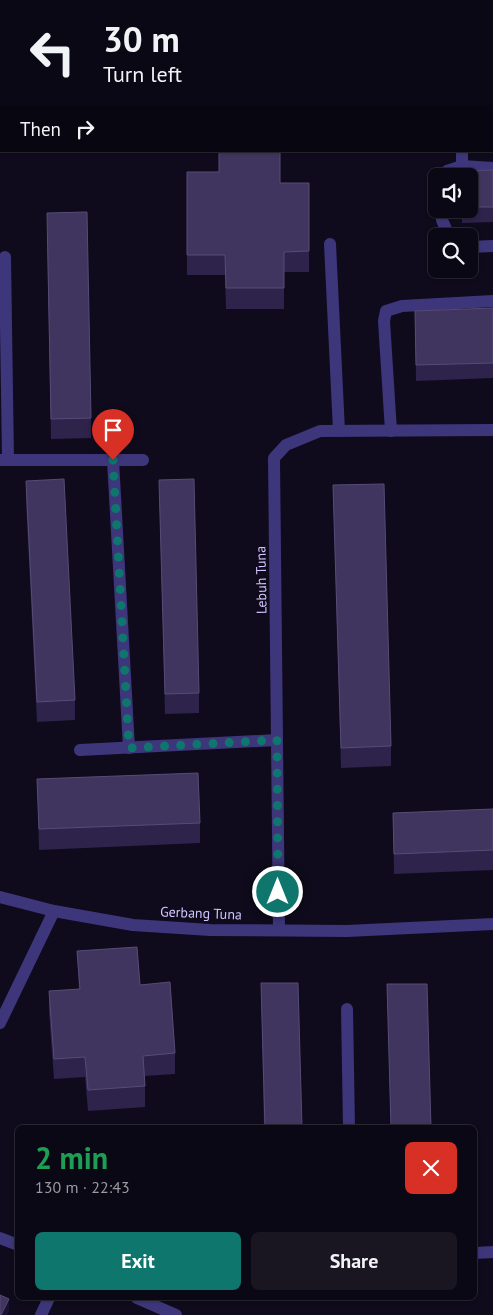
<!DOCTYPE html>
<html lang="en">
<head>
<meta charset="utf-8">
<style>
  body { margin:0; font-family:"PT Sans",sans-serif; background:#191622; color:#f1f3f6; height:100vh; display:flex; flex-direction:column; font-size:19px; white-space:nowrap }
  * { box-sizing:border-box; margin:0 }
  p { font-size:16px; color:#9a9aa0 }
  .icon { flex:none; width:28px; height:28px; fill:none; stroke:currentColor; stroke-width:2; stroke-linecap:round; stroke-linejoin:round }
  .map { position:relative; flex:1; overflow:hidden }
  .details { position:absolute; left:15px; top:1125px; width:462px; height:175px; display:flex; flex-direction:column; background:#0b0815; border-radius:8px; box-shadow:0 1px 4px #0004,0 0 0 1px #2b2934 }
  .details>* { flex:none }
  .top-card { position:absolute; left:0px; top:0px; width:494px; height:152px; box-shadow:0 1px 4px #0004,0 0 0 1px #2b2934; background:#0b0815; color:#f1f3f6; overflow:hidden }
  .fabs { position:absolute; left:428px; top:168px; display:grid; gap:10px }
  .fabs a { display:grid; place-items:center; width:50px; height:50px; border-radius:8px; background:#0b0815; box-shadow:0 1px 4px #0004,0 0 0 1px #2b2934; font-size:25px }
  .pin { position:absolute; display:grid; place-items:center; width:42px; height:42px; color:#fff; margin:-51px -21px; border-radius:50% 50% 50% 0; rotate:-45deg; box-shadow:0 0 5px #0007 }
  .pin .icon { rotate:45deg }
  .me { position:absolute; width:55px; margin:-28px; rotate:0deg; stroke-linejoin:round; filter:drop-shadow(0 0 4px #0008) }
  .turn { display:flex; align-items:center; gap:18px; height:105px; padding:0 20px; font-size:22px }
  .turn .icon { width:65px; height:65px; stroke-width:2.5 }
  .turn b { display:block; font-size:35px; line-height:42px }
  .then { display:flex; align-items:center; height:48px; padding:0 20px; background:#0003; gap:10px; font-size:19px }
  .round { display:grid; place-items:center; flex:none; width:52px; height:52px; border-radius:8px; background:#191622 }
  .summary { display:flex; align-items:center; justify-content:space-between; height:85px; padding:0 20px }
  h1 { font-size:30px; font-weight:700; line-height:38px; color:#1e9e55 }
  .primary-button { display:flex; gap:10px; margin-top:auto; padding:10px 20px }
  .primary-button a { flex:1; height:58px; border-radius:8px; background:#0f766e; color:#fff; font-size:20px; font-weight:700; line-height:58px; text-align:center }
  .primary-button a+a { background:#191622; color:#f1f3f6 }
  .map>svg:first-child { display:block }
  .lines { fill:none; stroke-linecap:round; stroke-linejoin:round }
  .minor { stroke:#3d367b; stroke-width:12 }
  .wall { fill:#2d234b }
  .shaded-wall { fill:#1a1230 }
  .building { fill:#3f355e; stroke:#564c77 }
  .route { stroke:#0f766e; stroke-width:9; stroke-dasharray:0 16.2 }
  .labels { text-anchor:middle; stroke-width:5; stroke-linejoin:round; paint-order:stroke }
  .street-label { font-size:14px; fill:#d1c7ff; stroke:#0f0b1c }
</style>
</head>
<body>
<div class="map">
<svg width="493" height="1315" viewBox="0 0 493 1315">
  <rect width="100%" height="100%" fill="#0f0b1c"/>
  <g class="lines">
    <g class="minor">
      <polyline points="28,0 31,1"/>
      <polyline points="137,0 137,1"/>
      <polyline points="252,0 252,1"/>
      <polyline points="353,1 355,0"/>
      <polyline points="0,26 1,27"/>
      <polyline points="492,77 493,77"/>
      <polyline points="0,81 1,81"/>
      <polyline points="462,151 462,166"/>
      <polyline points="443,176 447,171 462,166 493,168"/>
      <polyline points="442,209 442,220 449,236"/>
      <polyline points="330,244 339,431"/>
      <polyline points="469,247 493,246"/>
      <polyline points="5,257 8,460"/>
      <polyline points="391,431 384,321 386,311 402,306 493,301"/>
      <polyline points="0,460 143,460"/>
      <polyline points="113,460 129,748"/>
      <polyline points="80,750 277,740"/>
      <polyline points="0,897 54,911 133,925 210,930 347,931 493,924"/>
      <polyline points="279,930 274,458 286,445 320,431 493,430"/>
      <polyline points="347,1009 349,1128"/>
      <polyline points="0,1023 54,911"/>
      <polyline points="0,1238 18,1245"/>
      <polyline points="475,1253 493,1252"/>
      <polyline points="137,1298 176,1315"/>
      <polyline points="41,1315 49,1298"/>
    </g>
  </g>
  <g class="wall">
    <polygon points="493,170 493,222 462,223 462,209 469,209 469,176"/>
    <polygon points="187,172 280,183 309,183 309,272 284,272 284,309 226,309 225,275 187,275"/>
    <polygon points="47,233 91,418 91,438 51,439"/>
    <polygon points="493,308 493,378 416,381 415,311"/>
    <polygon points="159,480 199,693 199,713 165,714"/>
    <polygon points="26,481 75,700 75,720 37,722 26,501"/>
    <polygon points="333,485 391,746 391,766 341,768"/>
    <polygon points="37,779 200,823 200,843 39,850"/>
    <polygon points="493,809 493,870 394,874 393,813"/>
    <polygon points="77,951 140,985 175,1053 175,1074 145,1076 145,1107 88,1111 85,1077 54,1079 49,1012 49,991 79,990"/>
    <polygon points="261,983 302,1128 264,1128"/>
    <polygon points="387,984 431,1128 391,1128"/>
  </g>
  <polygon class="shaded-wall" points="9,1299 9,1311 7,1315 1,1315"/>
  <g class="building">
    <polygon points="219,151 280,151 280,183 309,183 309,251 284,252 284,288 226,288 225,255 187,255 187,172 219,172"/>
    <polygon points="493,170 493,207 469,207 469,176 461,176 461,171"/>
    <polygon points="87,212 91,418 51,419 47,213"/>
    <polygon points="493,308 493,363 416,365 415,311"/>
    <polygon points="64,479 75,700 37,702 26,481"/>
    <polygon points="194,479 199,693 165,694 159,480"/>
    <polygon points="384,484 391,746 341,748 333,485"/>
    <polygon points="198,773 200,823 39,829 37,779"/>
    <polygon points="493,809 493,850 394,854 393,813"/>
    <polygon points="137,947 140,985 170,982 175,1053 143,1056 145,1086 88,1090 85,1057 54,1059 49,991 80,989 77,951"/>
    <polygon points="261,983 298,983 302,1128 265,1128"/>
    <polygon points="387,984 427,984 431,1128 391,1128"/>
    <polygon points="0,1295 9,1299 1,1315 0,1315"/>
  </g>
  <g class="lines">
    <polyline class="route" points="113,460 129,748 277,740 278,892"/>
  </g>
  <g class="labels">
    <g class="street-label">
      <text transform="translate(261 580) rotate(-91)" y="5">Lebuh Tuna</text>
      <text transform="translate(201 913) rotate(2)" y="5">Gerbang Tuna</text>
    </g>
  </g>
</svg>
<div class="fabs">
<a><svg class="icon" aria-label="sound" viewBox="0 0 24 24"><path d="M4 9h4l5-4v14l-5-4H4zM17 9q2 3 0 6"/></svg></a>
<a><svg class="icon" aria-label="search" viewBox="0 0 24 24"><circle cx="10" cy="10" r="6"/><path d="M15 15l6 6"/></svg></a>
</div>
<div class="pin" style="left:113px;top:460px;background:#d93025"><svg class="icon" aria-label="arrive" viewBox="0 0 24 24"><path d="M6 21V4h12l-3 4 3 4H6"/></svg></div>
<svg class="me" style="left:278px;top:892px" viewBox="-20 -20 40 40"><circle r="17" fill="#0f766e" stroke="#fff" stroke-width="3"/><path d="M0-11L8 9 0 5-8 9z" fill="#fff"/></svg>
<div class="top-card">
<div class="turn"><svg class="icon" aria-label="left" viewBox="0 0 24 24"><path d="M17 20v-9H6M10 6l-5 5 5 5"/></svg><div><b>30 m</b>Turn left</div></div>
<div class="then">Then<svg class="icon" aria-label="right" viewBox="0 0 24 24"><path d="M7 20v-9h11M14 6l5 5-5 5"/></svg></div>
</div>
<section class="details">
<div class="summary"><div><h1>2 min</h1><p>130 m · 22:43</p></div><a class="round" style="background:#d93025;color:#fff"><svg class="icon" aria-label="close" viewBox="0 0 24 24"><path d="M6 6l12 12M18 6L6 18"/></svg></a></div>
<div class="primary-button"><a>Exit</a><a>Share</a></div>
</section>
</div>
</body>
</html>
